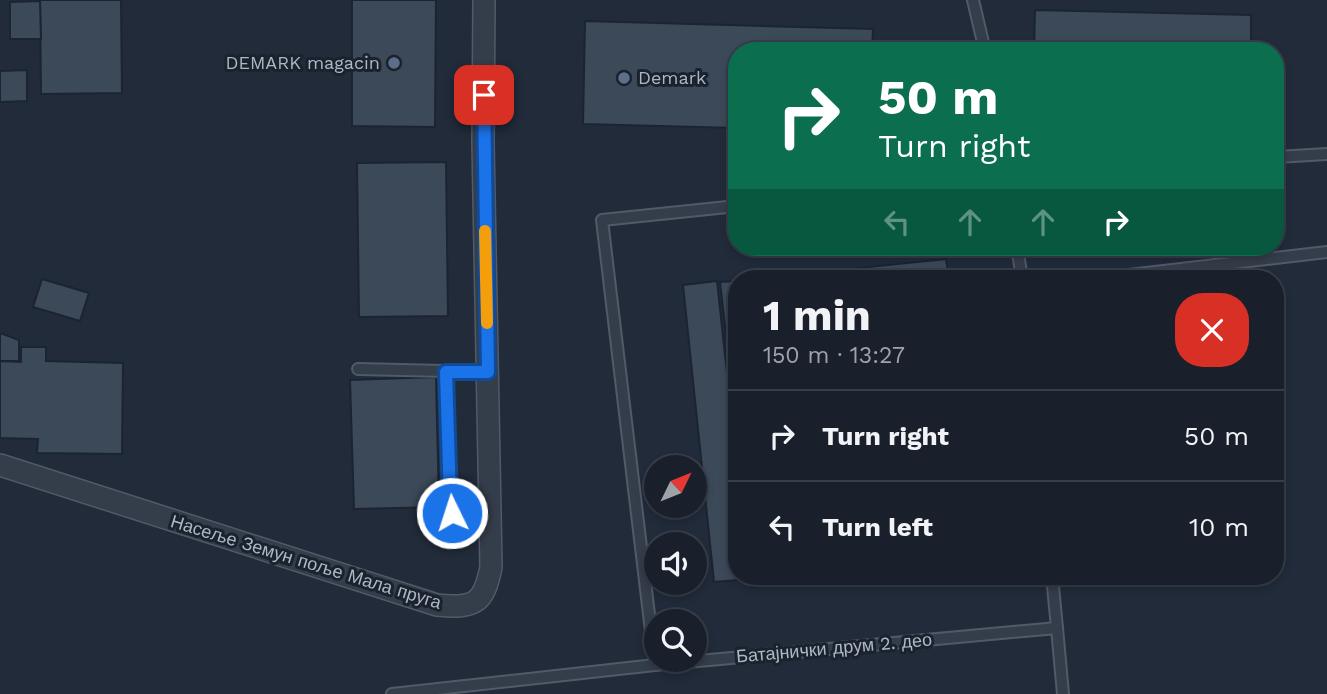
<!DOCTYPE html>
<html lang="en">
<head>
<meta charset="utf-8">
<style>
  body { margin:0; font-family:"Work Sans",sans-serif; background:#222834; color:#f1f3f6; height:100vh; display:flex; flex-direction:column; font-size:26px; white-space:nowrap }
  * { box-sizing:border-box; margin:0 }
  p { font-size:23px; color:#9fa3a9 }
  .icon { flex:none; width:38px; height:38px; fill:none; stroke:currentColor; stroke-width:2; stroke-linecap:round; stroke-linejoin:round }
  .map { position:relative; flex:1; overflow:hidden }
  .details { position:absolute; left:728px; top:270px; width:556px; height:315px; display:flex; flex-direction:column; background:#19202c; border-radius:28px; box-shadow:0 4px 10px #0003,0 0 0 2px #373e48 }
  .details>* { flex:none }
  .hud { position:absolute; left:728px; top:42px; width:556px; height:214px; border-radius:28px; box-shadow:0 4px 10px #0003,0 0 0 2px #373e48; background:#0b6e4f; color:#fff; overflow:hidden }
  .needle { width:46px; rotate:47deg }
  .fabs { position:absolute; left:644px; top:455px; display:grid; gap:14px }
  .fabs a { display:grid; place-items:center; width:63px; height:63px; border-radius:50%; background:#19202c; box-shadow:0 4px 10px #0003,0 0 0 2px #373e48; font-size:35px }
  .pin { position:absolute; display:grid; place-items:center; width:60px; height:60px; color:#fff; margin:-30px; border-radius:14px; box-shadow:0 4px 10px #0006 }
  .me { position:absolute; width:77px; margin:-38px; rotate:356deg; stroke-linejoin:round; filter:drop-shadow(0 0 5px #0008) }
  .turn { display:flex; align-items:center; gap:24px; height:147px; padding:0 35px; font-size:32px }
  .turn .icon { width:91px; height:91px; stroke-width:2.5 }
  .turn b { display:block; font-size:49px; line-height:60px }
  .lanes { display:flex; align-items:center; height:66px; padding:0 35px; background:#0003; justify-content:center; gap:35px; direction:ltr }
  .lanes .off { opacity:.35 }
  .round { display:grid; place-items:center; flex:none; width:74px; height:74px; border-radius:28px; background:#222834 }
  .head { display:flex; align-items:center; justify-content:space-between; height:119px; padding:0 35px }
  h1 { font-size:42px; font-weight:700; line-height:52px }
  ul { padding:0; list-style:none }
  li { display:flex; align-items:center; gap:21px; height:91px; padding:0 35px; border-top:2px solid #373e48 }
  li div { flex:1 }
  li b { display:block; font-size:26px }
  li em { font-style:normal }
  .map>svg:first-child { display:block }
  .building { fill:#3c4959; stroke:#1c2431; stroke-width:2 }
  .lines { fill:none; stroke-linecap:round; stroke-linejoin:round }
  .service-casing { stroke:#525a68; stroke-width:14 }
  .minor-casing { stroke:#525a68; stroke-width:24 }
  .service { stroke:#343d4a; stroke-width:10 }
  .minor { stroke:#343d4a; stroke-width:21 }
  .route-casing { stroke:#114b97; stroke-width:18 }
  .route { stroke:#1a73e8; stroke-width:12 }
  .slow { stroke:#f59e0b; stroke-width:12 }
  .service-dot { fill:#5c6f8a; stroke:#1a222e; stroke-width:2.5 }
  .labels { text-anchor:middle; stroke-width:6; stroke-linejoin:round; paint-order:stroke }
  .poi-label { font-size:18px; fill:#afb7c6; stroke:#1a222e; text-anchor:end }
  .street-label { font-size:18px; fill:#afb7c6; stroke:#1a222e }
</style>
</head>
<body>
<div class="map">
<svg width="1327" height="694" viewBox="0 0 1327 694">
  <rect width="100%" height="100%" fill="#212b3a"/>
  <g class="building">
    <polygon points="40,0 121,0 122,93 41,94"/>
    <polygon points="352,0 436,0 435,127 352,126"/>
    <polygon points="40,1 41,39 10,39 10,2"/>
    <polygon points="1035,10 1251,15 1251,51 1034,51"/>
    <polygon points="585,21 873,29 872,51 737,51 737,128 583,124"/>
    <polygon points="27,70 27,101 0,102 0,71"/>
    <polygon points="446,162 448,316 359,317 357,163"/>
    <polygon points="946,259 949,278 761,278"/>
    <polygon points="42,279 89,293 80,321 33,307"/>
    <polygon points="717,281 737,465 737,576 749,576 749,579 714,582 683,285"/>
    <polygon points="737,281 737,413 735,413 720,282"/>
    <polygon points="0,333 19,340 19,361 0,361"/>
    <polygon points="21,347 46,347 46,361 123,363 122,454 37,453 38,439 0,438 0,361 21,362"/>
    <polygon points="436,377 439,507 354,509 350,380"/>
    <polygon points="750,576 858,576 751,587"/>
  </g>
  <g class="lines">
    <g class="service-casing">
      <g id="service">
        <polyline points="973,0 985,51"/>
        <polyline points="1276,157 1327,154"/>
        <polyline points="1017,247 1022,278"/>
        <polyline points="1103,278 1327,252"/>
        <polyline points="358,369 488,372"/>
        <path d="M446,372l3,128c5,29 16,28 42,30"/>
        <polyline points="1057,628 1063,694"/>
        <polyline points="655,665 602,220 737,206"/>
        <polyline points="392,694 655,665 1057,628 1052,576"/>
      </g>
    </g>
    <g class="minor-casing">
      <path id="minor" d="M0,465l437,140c38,4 47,-2 54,-38l-8,-424 1,-143"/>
    </g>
    <use href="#service" class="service"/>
    <use href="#minor" class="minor"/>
  </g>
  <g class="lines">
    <g class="route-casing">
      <polyline id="route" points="452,513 450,500 446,372 488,372 484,95"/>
    </g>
    <use href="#route" class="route"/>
    <polyline class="slow" points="485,231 487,323"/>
  </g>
  <g class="service-dot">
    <circle cx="394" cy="63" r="7"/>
    <circle cx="624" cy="78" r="7"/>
  </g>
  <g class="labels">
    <g class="poi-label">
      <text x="380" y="69">DEMARK magacin</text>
      <text x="638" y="84" text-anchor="start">Demark</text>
    </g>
    <g class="street-label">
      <text transform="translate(306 562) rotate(17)" y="6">Насеље Земун поље Мала пруга</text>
      <text transform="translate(834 648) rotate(-5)" y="6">Батајнички друм 2. део</text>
    </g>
  </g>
</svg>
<div class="fabs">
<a><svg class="needle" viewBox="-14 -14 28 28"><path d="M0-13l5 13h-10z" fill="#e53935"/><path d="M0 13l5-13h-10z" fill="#9fa3a9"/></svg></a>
<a><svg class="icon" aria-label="sound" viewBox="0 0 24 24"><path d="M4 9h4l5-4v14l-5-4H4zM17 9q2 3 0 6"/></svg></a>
<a><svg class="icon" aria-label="search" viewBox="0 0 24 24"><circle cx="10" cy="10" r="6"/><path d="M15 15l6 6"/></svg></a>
</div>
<div class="pin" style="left:484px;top:95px;background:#d93025"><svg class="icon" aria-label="arrive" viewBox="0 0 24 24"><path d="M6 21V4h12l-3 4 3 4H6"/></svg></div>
<svg class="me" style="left:452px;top:513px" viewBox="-20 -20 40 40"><circle r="17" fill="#1a73e8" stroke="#fff" stroke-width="3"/><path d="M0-11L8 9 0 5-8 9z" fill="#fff"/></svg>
<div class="hud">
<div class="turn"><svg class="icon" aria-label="right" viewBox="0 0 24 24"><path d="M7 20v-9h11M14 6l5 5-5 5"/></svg><div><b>50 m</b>Turn right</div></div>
<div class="lanes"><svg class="icon off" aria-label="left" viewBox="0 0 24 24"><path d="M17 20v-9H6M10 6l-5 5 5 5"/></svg><svg class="icon off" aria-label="ahead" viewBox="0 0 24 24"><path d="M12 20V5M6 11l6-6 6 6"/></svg><svg class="icon off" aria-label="ahead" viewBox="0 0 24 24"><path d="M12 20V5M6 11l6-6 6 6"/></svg><svg class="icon" aria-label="right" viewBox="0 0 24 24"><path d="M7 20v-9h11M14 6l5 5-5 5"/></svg></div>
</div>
<section class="details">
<div class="head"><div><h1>1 min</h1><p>150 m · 13:27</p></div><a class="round" style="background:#d93025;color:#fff"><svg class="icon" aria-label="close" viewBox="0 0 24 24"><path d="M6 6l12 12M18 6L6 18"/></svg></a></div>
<ul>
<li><svg class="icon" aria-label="right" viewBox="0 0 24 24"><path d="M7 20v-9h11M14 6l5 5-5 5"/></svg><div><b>Turn right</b></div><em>50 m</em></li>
<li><svg class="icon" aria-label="left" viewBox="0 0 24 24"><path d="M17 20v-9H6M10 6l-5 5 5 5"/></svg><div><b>Turn left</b></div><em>10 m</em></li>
</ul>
</section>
</div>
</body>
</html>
